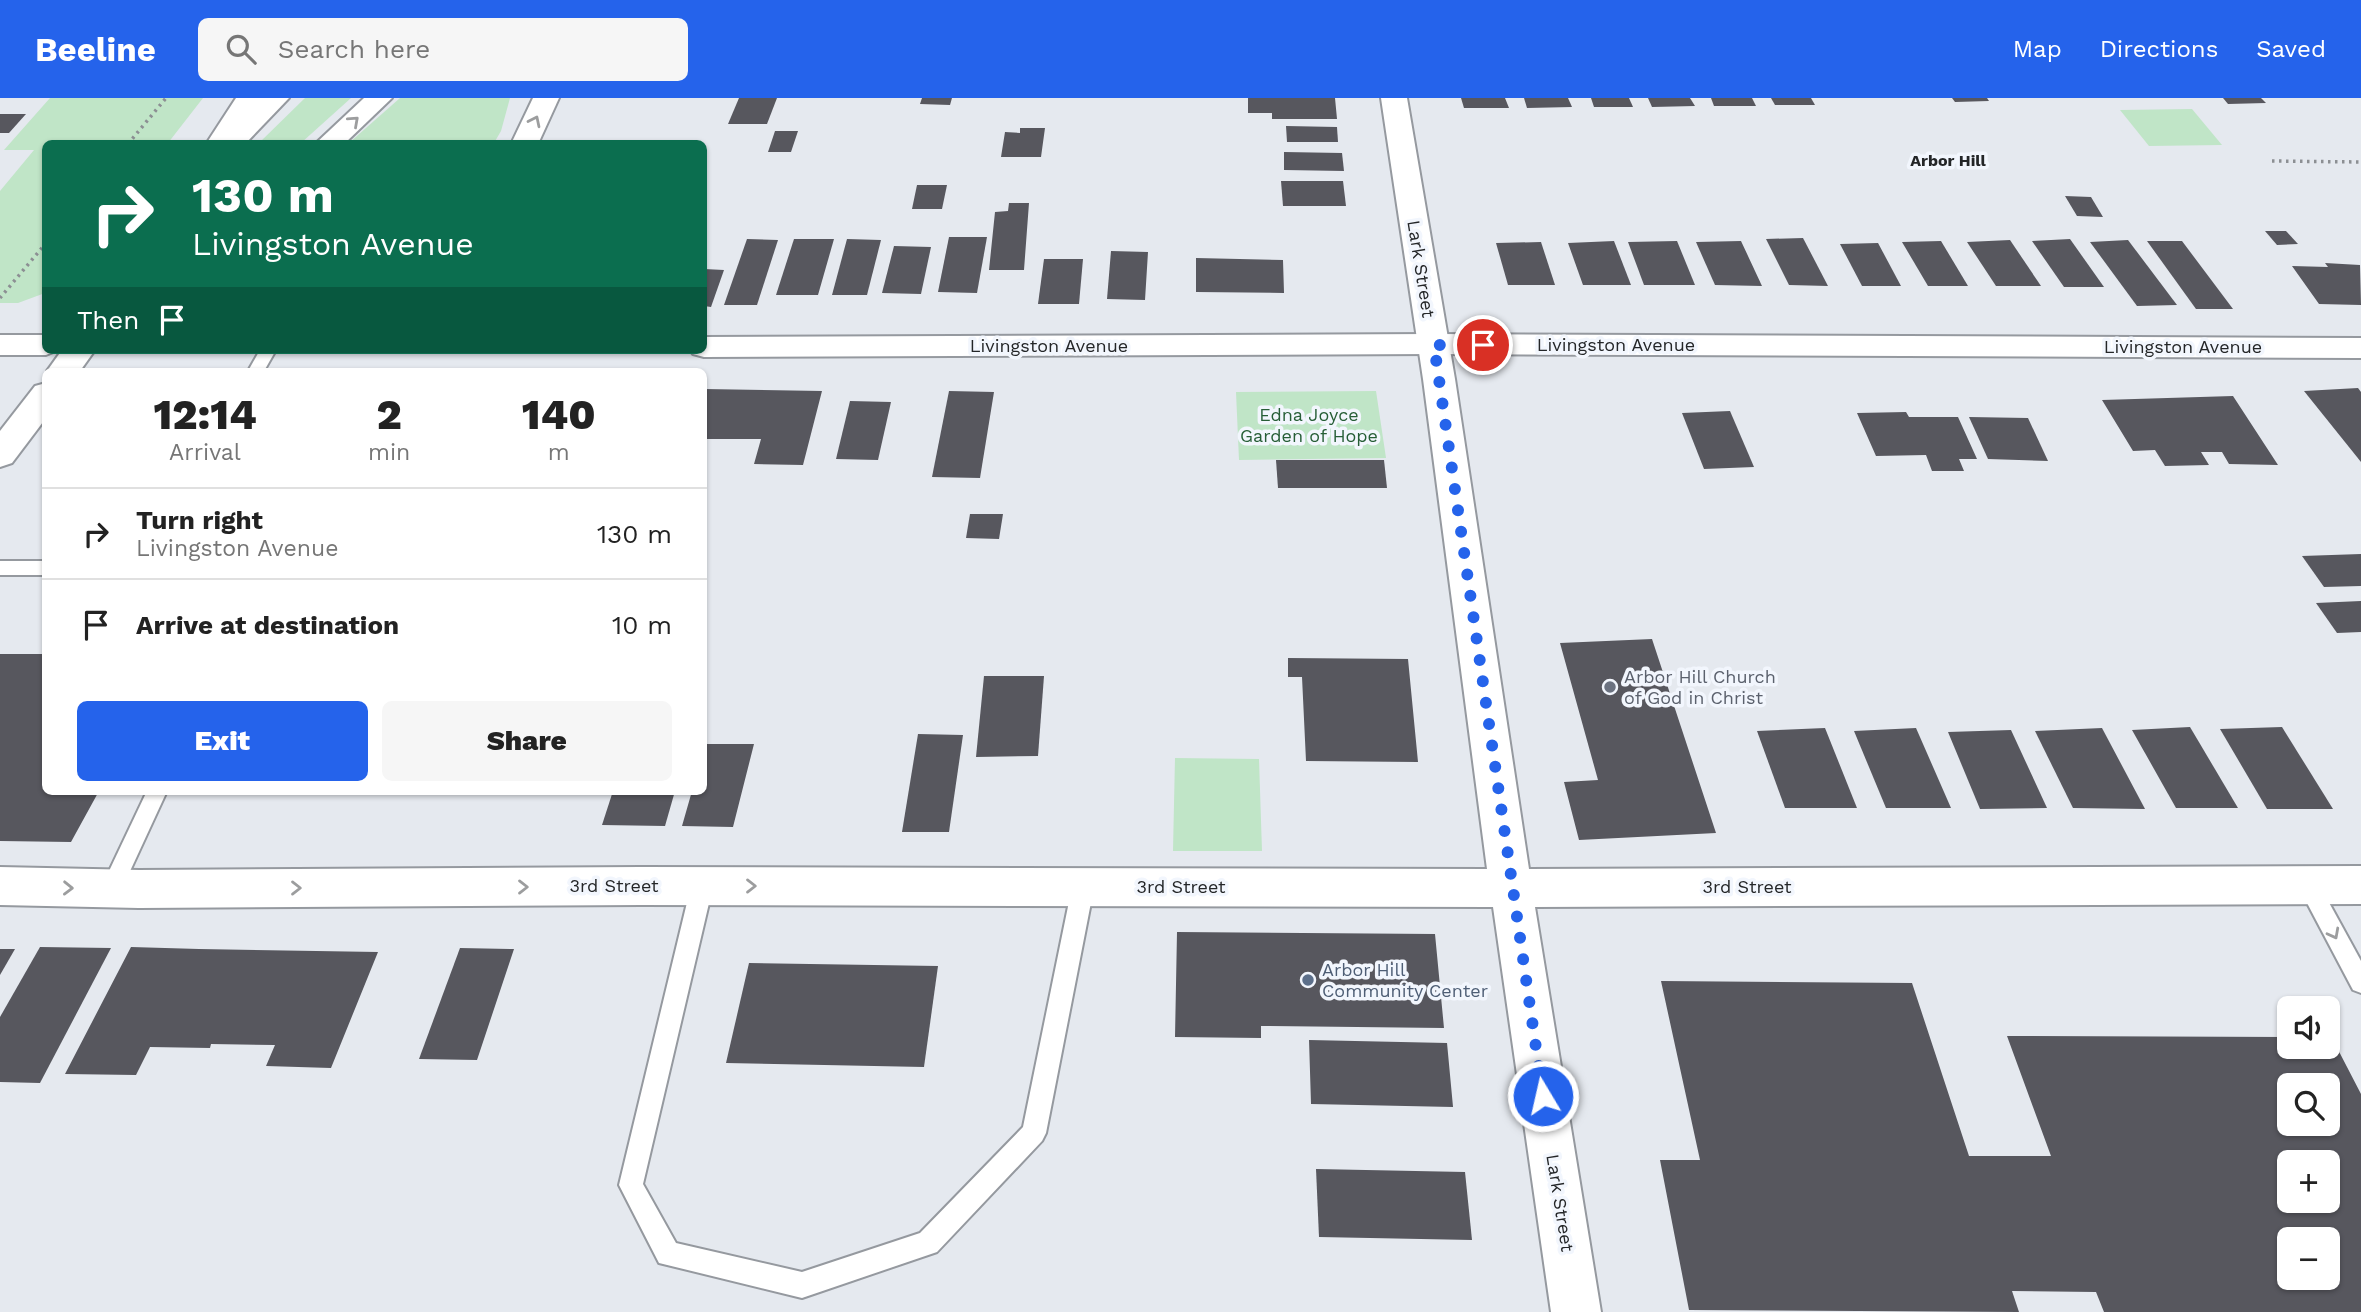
<!DOCTYPE html>
<html lang="en">
<head>
<meta charset="utf-8">
<style>
  body { margin:0; font-family:"Work Sans",sans-serif; background:#f6f6f6; color:#222; height:100vh; display:flex; flex-direction:column; font-size:26px; white-space:nowrap }
  * { box-sizing:border-box; margin:0 }
  p { font-size:23px; color:#767676 }
  .icon { flex:none; width:38px; height:38px; fill:none; stroke:currentColor; stroke-width:2; stroke-linecap:round; stroke-linejoin:round }
  .map { position:relative; flex:1; overflow:hidden }
  .details { position:absolute; left:42px; top:270px; width:665px; height:427px; display:flex; flex-direction:column; background:#fff; border-radius:10px; box-shadow:0 2px 5px #0004 }
  .details>* { flex:none }
  .guide { position:absolute; left:42px; top:42px; width:665px; height:214px; border-radius:10px; box-shadow:0 2px 5px #0004; background:#0b6e4f; color:#fff; overflow:hidden }
  .controls { position:absolute; left:2277px; top:898px; display:grid; gap:14px }
  .controls a { display:grid; place-items:center; width:63px; height:63px; border-radius:10px; background:#fff; box-shadow:0 2px 5px #0004; font-size:35px }
  .pin { position:absolute; display:grid; place-items:center; width:60px; height:60px; color:#fff; margin:-30px; border:4px solid #fff; border-radius:50%; box-shadow:0 2px 7px #0007 }
  .me { position:absolute; width:77px; margin:-38px; rotate:351deg; stroke-linejoin:round; filter:drop-shadow(0 0 5px #0008) }
  .turn { display:flex; align-items:center; gap:24px; height:147px; padding:0 35px; font-size:32px }
  .turn .icon { width:91px; height:91px; stroke-width:2.5 }
  .turn b { display:block; font-size:49px; line-height:60px }
  .then { display:flex; align-items:center; height:66px; padding:0 35px; background:#0003; gap:14px; font-size:26px }
  .eta { display:flex; justify-content:space-evenly; align-items:center; height:119px; text-align:center }
  .eta b { font-size:42px; font-weight:800; line-height:49px }
  .button { display:flex; gap:14px; margin-top:auto; padding:14px 35px }
  .button a { flex:1; height:80px; border-radius:10px; background:#2563eb; color:#fff; font-size:28px; font-weight:800; line-height:80px; text-align:center }
  .button a+a { background:#f6f6f6; color:#222 }
  ul { padding:0; list-style:none }
  li { display:flex; align-items:center; gap:21px; height:91px; padding:0 35px; border-top:2px solid #e0e0e0 }
  li div { flex:1 }
  li b { display:block; font-size:26px }
  li em { font-style:normal }
  header { display:flex; align-items:center; gap:42px; box-sizing:border-box; height:98px; padding:0 35px; background:#2563eb; color:#fff }
  header strong { font-size:33px }
  nav { display:flex; gap:38px; margin-inline-start:auto; font-size:24px }
  .search { width:490px; height:63px; background:#f6f6f6; display:flex; align-items:center; gap:18px; box-sizing:border-box; padding:0 24px; border-radius:10px; color:#767676; font-size:26px }
  .map>svg:first-child { display:block }
  .green { fill:#c0e5c7 }
  .building { fill:#57575e; fill-rule:evenodd }
  .lines { fill:none; stroke-linecap:round; stroke-linejoin:round }
  .lane-casing { stroke:#95999f; stroke-width:4 }
  .street-casing { stroke:#95999f; stroke-width:4 }
  .secondary-casing { stroke:#95999f; stroke-width:4 }
  .primary-casing { stroke:#95999f; stroke-width:4 }
  .path { stroke:#8c8f93; stroke-width:3.5; stroke-dasharray:2.5 4.5; stroke-linecap:butt }
  .lane { fill:#fff; fill-rule:evenodd }
  .street { fill:#fff; fill-rule:evenodd }
  .secondary { fill:#fff; fill-rule:evenodd }
  .primary { fill:#fff; fill-rule:evenodd }
  .oneway { stroke:#9c9d9e }
  .route { stroke:#2563eb; stroke-width:12; stroke-dasharray:0 21.6 }
  .worship-dot { fill:#6b7280; stroke:#f2f6fd; stroke-width:2.5 }
  .service-dot { fill:#5c6f8a; stroke:#f2f6fd; stroke-width:2.5 }
  .labels { text-anchor:middle; stroke-width:7; stroke-linejoin:round; paint-order:stroke }
  .far-neighbourhood-label { font-size:16px; font-weight:bold; fill:#242628; stroke:#f2f6fd }
  .street-label { font-size:18px; fill:#242628; stroke:#f2f6fd }
  .park-label { font-size:18px; fill:#265e36; stroke:#f2f6fd }
  .worship-label { font-size:18px; fill:#5b616d; stroke:#f2f6fd; text-anchor:start }
  .service-label { font-size:18px; fill:#4e5e75; stroke:#f2f6fd; text-anchor:start }
</style>
</head>
<body>
<header>
<strong>Beeline</strong>
<div class="search"><svg class="icon" aria-label="search" viewBox="0 0 24 24"><circle cx="10" cy="10" r="6"/><path d="M15 15l6 6"/></svg>Search here</div>
<nav><a>Map</a><a>Directions</a><a>Saved</a></nav>
</header>
<div class="map">
<svg width="2361" height="1214" viewBox="0 0 2361 1214">
  <rect width="100%" height="100%" fill="#e5e9ef"/>
  <g class="green">
    <polygon points="50,0 203,0 168,45 46,46 45,195 18,205 0,205 0,93 34,52 4,52"/>
    <polygon points="305,0 351,0 301,45 259,45"/>
    <polygon points="400,0 510,0 501,33 494,45 349,45"/>
    <polygon points="2192,11 2222,47 2149,48 2120,12"/>
    <polygon points="1376,293 1386,360 1239,362 1236,294"/>
    <polygon points="1175,660 1259,661 1262,753 1173,753"/>
  </g>
  <g class="building">
    <polygon points="739,0 777,0 767,26 728,26"/>
    <polygon points="922,0 952,0 950,7 920,6"/>
    <polygon points="1248,0 1335,0 1337,21 1272,21 1272,15 1248,15"/>
    <polygon points="1461,0 1505,0 1509,10 1464,10"/>
    <polygon points="1524,0 1568,0 1572,9 1527,10"/>
    <polygon points="1591,0 1629,0 1633,9 1594,9"/>
    <polygon points="1648,0 1690,0 1695,8 1652,9"/>
    <polygon points="1711,0 1752,0 1756,8 1714,8"/>
    <polygon points="1771,0 1811,0 1815,7 1775,7"/>
    <polygon points="1952,0 1987,0 1989,3 1955,4"/>
    <polygon points="2223,0 2261,0 2266,5 2228,6"/>
    <polygon points="0,16 26,16 9,35 0,35"/>
    <polygon points="1286,28 1337,29 1338,44 1287,44"/>
    <polygon points="1020,30 1045,30 1041,59 1001,59 1005,34 1020,35"/>
    <polygon points="775,33 798,33 791,54 768,54"/>
    <polygon points="1284,54 1342,55 1344,73 1284,72"/>
    <polygon points="1281,83 1343,83 1346,108 1283,108"/>
    <polygon points="917,87 947,87 942,111 912,111"/>
    <polygon points="2065,98 2091,99 2103,119 2077,118"/>
    <polygon points="1009,105 1029,105 1024,172 989,172 995,114 1008,113"/>
    <polygon points="2265,133 2286,133 2298,146 2277,147"/>
    <polygon points="949,139 987,139 977,195 938,194"/>
    <polygon points="1803,140 1828,188 1789,187 1766,141"/>
    <polygon points="747,141 778,142 757,207 724,207"/>
    <polygon points="794,141 834,141 818,197 776,197"/>
    <polygon points="847,141 881,142 867,197 832,197"/>
    <polygon points="2070,141 2104,189 2064,189 2032,143"/>
    <polygon points="2010,142 2041,188 1996,188 1967,144"/>
    <polygon points="2128,142 2177,207 2137,208 2090,144"/>
    <polygon points="1614,143 1631,187 1583,187 1568,145"/>
    <polygon points="1677,143 1695,187 1644,187 1628,144"/>
    <polygon points="1741,143 1762,188 1715,187 1696,144"/>
    <polygon points="1941,143 1968,188 1928,188 1902,144"/>
    <polygon points="2147,143 2182,143 2233,211 2196,211"/>
    <polygon points="1541,144 1555,187 1508,187 1496,145"/>
    <polygon points="1878,145 1901,188 1862,188 1840,146"/>
    <polygon points="894,148 931,149 921,196 882,195"/>
    <polygon points="1111,153 1148,154 1145,202 1107,201"/>
    <polygon points="1196,160 1283,162 1284,195 1196,194"/>
    <polygon points="1044,161 1083,161 1079,206 1038,206"/>
    <polygon points="2325,165 2360,167 2361,207 2319,206 2292,168 2328,169"/>
    <polygon points="704,171 724,172 711,209 704,208"/>
    <polygon points="2358,290 2361,294 2361,364 2304,293"/>
    <polygon points="704,291 822,293 803,367 754,366 761,341 704,341"/>
    <polygon points="949,293 994,294 980,380 932,379"/>
    <polygon points="2233,298 2278,367 2229,366 2222,354 2201,354 2209,367 2165,368 2155,352 2133,353 2102,302"/>
    <polygon points="850,303 891,304 878,362 836,361"/>
    <polygon points="1730,313 1754,369 1704,371 1682,315"/>
    <polygon points="1906,314 1909,319 1958,319 1977,361 1959,361 1964,373 1932,373 1926,357 1876,358 1857,315"/>
    <polygon points="1969,319 2028,320 2048,363 1988,361"/>
    <polygon points="1276,362 1384,362 1387,390 1278,390"/>
    <polygon points="970,416 1003,416 999,441 966,440"/>
    <polygon points="2361,456 2361,488 2324,489 2302,458"/>
    <polygon points="2361,503 2361,534 2337,535 2316,505"/>
    <polygon points="1652,541 1716,735 1579,742 1564,684 1598,682 1560,545"/>
    <polygon points="0,556 46,556 46,693 99,693 71,744 0,743"/>
    <polygon points="1288,560 1408,561 1418,664 1306,663 1302,579 1288,579"/>
    <polygon points="984,578 1044,578 1038,658 976,659"/>
    <polygon points="2190,629 2238,710 2176,710 2132,632"/>
    <polygon points="2282,629 2333,711 2267,711 2220,631"/>
    <polygon points="1825,630 1857,710 1785,710 1757,633"/>
    <polygon points="1916,630 1951,710 1886,710 1854,633"/>
    <polygon points="2102,630 2145,711 2073,710 2035,633"/>
    <polygon points="2011,632 2047,710 1980,711 1948,634"/>
    <polygon points="918,636 963,637 949,734 902,734"/>
    <polygon points="705,646 754,646 733,729 682,728 692,693 704,693"/>
    <polygon points="613,693 675,693 665,728 602,727"/>
    <polygon points="1177,834 1435,836 1444,930 1261,928 1261,940 1175,939"/>
    <polygon points="40,849 111,850 40,985 0,984 0,919"/>
    <polygon points="131,849 199,851 378,854 331,970 266,968 275,947 211,946 210,950 150,949 136,977 65,976"/>
    <polygon points="460,850 514,851 477,962 419,961"/>
    <polygon points="0,851 15,851 0,877"/>
    <polygon points="749,865 938,868 924,969 726,965"/>
    <path d="M1661,883l251,2 57,173h82l-44,-120 282,1v9h39v-8h4l29,56v218h-257l-8,-20 -84,-1 7,21 -330,-2 -29,-150h40zM2289,987h39v39h-39zM2289,1064h39v38h-39zM2289,1141h39v39h-39z"/>
    <polygon points="1309,942 1447,945 1453,1009 1311,1006"/>
    <polygon points="1316,1071 1465,1074 1472,1142 1319,1139"/>
  </g>
  <g class="lines">
    <g class="lane-casing">
      <g id="lane">
        <polygon points="260,252 276,252 264,273 248,273"/>
        <rect x="0" y="463" width="46" height="14"/>
        <polygon points="147,693 167,693 119,797 112,800 105,797 101,790"/>
        <polygon points="2308,777 2315,779 2361,863 2361,895 2353,892 2297,786 2301,779"/>
        <polygon points="702,779 709,781 713,788 643,1086 676,1145 802,1174 920,1135 1023,1029 1072,789 1076,782 1083,780 1090,782 1094,789 1046,1035 1042,1043 937,1154 802,1200 659,1165 619,1087 691,788 695,781"/>
      </g>
    </g>
    <g class="street-casing">
      <polygon id="street" points="1381,0 1407,0 1455,281 1529,771 2361,768 2361,806 1535,809 1601,1214 1551,1214 1493,809 641,807 139,810 0,807 0,769 139,772 641,769 1487,771 1423,281"/>
    </g>
    <g class="secondary-casing">
      <g id="secondary">
        <polygon points="236,0 262,0 233,46 206,46"/>
        <polygon points="533,0 559,0 538,46 511,46"/>
        <polygon points="1434,236 2361,240 2361,260 1434,256 704,259 693,256 690,252 704,252 704,239"/>
        <polygon points="0,237 46,237 46,252 58,252 46,257 0,257"/>
      </g>
    </g>
    <g class="primary-casing">
      <g id="primary">
        <polygon points="261,0 289,0 245,46 216,46"/>
        <polygon points="364,0 392,0 344,46 315,46"/>
        <polygon points="62,252 95,252 80,273 47,273"/>
        <polygon points="46,285 46,320 12,365 0,369 0,333 35,288"/>
      </g>
    </g>
    <g class="path">
      <polyline points="128,46 166,0"/>
      <polyline points="2272,63 2361,64"/>
      <polyline points="0,200 46,145"/>
    </g>
    <use href="#lane" class="lane"/>
    <use href="#street" class="street"/>
    <use href="#secondary" class="secondary"/>
    <use href="#primary" class="primary"/>
  </g>
  <defs><path id="oneway-chevron" d="M-2-3.5L2.5 0L-2 3.5" fill="none" stroke-width="1.6" stroke-linecap="round" stroke-linejoin="round" transform="scale(1.75)"/></defs>
  <g class="oneway">
    <use href="#oneway-chevron" transform="translate(354 23) rotate(-42)"/>
    <use href="#oneway-chevron" transform="translate(535 23) rotate(-64)"/>
    <use href="#oneway-chevron" transform="translate(751 788)"/>
    <use href="#oneway-chevron" transform="translate(523 789)"/>
    <use href="#oneway-chevron" transform="translate(68 790) rotate(1)"/>
    <use href="#oneway-chevron" transform="translate(296 790)"/>
    <use href="#oneway-chevron" transform="translate(2334 836) rotate(62)"/>
  </g>
  <g class="lines">
    <polyline class="route" points="1483,247 1434,247 1543,998"/>
  </g>
  <circle class="worship-dot" cx="1610" cy="589" r="7"/>
  <circle class="service-dot" cx="1308" cy="882" r="7"/>
  <g class="labels">
    <g class="far-neighbourhood-label">
      <text x="1948" y="68">Arbor Hill</text>
    </g>
    <g class="street-label">
      <text transform="translate(1421 171) rotate(81)" y="6">Lark Street</text>
      <text x="1616" y="253">Livingston Avenue</text>
      <text x="1049" y="254">Livingston Avenue</text>
      <text x="2183" y="255">Livingston Avenue</text>
      <text x="614" y="794">3rd Street</text>
      <text x="1181" y="795">3rd Street</text>
      <text x="1747" y="795">3rd Street</text>
      <text transform="translate(1560 1105) rotate(81)" y="6">Lark Street</text>
    </g>
    <g class="park-label">
      <text x="1309" y="323">Edna Joyce<tspan x="1309" dy="21">Garden of Hope</tspan></text>
    </g>
    <g class="worship-label">
      <text x="1624" y="585">Arbor Hill Church<tspan x="1624" dy="21">of God in Christ</tspan></text>
    </g>
    <g class="service-label">
      <text x="1322" y="878">Arbor Hill<tspan x="1322" dy="21">Community Center</tspan></text>
    </g>
  </g>
</svg>
<div class="controls">
<a><svg class="icon" aria-label="sound" viewBox="0 0 24 24"><path d="M4 9h4l5-4v14l-5-4H4zM17 9q2 3 0 6"/></svg></a>
<a><svg class="icon" aria-label="search" viewBox="0 0 24 24"><circle cx="10" cy="10" r="6"/><path d="M15 15l6 6"/></svg></a>
<a>+</a>
<a>−</a>
</div>
<div class="pin" style="left:1483px;top:247px;background:#d93025"><svg class="icon" aria-label="arrive" viewBox="0 0 24 24"><path d="M6 21V4h12l-3 4 3 4H6"/></svg></div>
<svg class="me" style="left:1543px;top:998px" viewBox="-20 -20 40 40"><circle r="17" fill="#2563eb" stroke="#fff" stroke-width="3"/><path d="M0-11L8 9 0 5-8 9z" fill="#fff"/></svg>
<div class="guide">
<div class="turn"><svg class="icon" aria-label="right" viewBox="0 0 24 24"><path d="M7 20v-9h11M14 6l5 5-5 5"/></svg><div><b>130 m</b>Livingston Avenue</div></div>
<div class="then">Then<svg class="icon" aria-label="arrive" viewBox="0 0 24 24"><path d="M6 21V4h12l-3 4 3 4H6"/></svg></div>
</div>
<section class="details">
<div class="eta">
<div><b>12:14</b><p>Arrival</p></div>
<div><b>2</b><p>min</p></div>
<div><b>140</b><p>m</p></div>
</div>
<ul>
<li><svg class="icon" aria-label="right" viewBox="0 0 24 24"><path d="M7 20v-9h11M14 6l5 5-5 5"/></svg><div><b>Turn right</b><p>Livingston Avenue</p></div><em>130 m</em></li>
<li><svg class="icon" aria-label="arrive" viewBox="0 0 24 24"><path d="M6 21V4h12l-3 4 3 4H6"/></svg><div><b>Arrive at destination</b></div><em>10 m</em></li>
</ul>
<div class="button"><a>Exit</a><a>Share</a></div>
</section>
</div>
</body>
</html>
